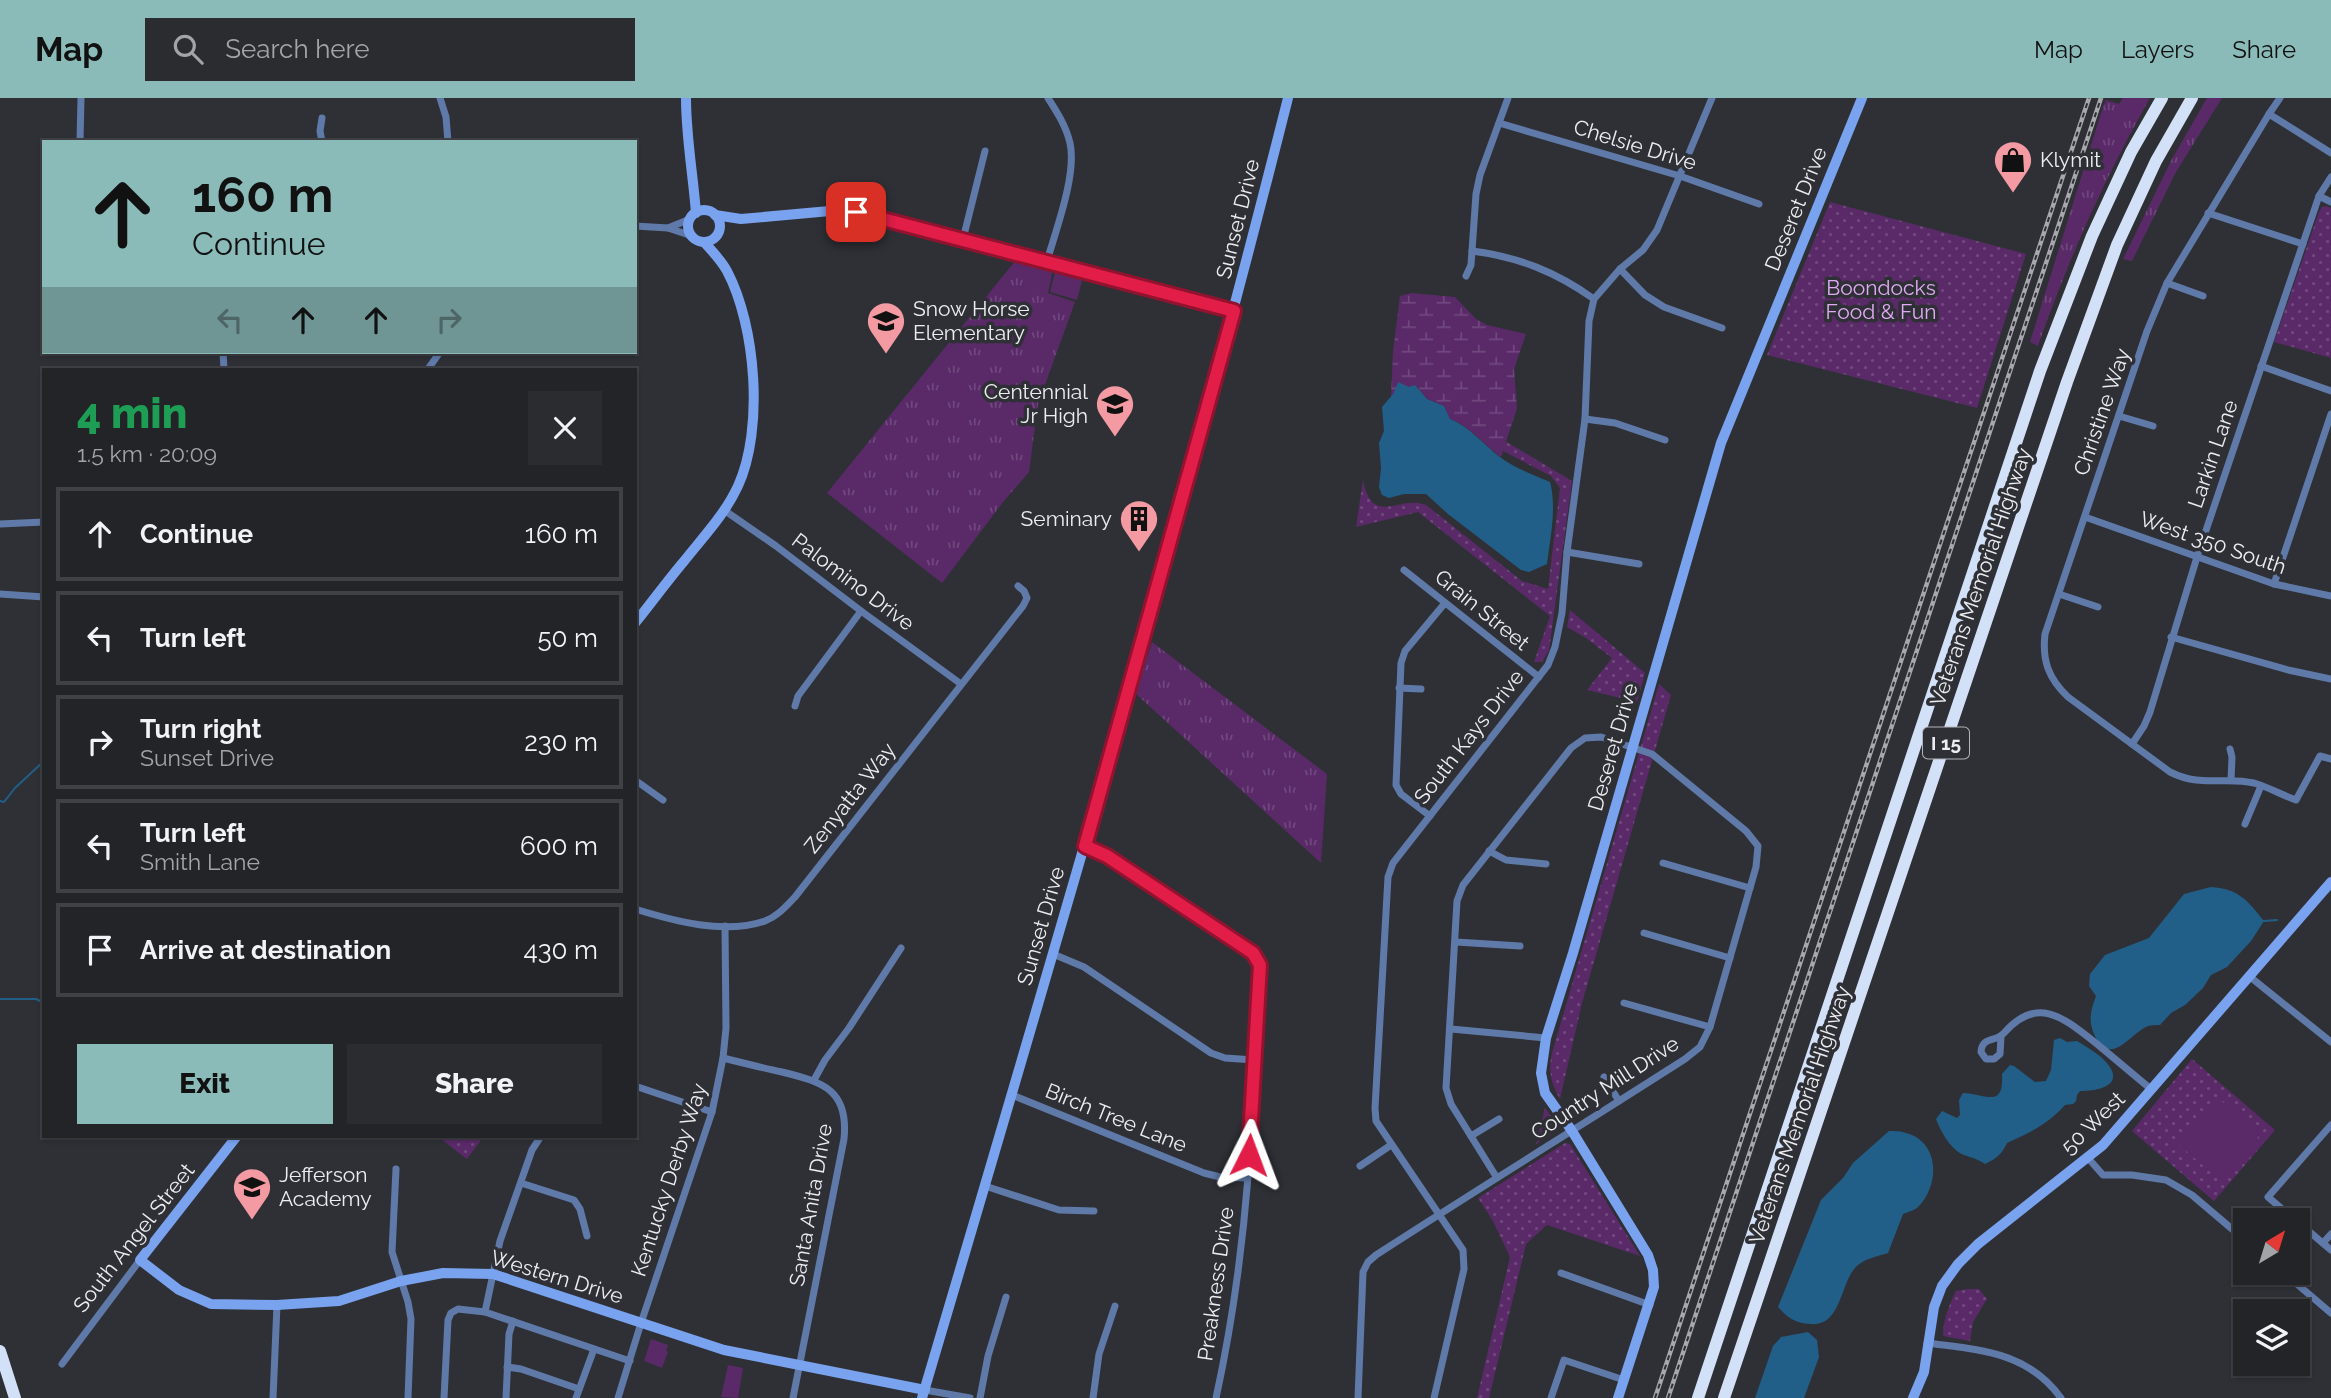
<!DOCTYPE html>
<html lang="en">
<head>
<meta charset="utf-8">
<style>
  body { margin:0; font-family:Raleway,sans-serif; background:#2b2c30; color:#f1f3f6; height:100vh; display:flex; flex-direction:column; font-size:26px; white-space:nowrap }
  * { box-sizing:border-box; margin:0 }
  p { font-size:23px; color:#a3a4a8 }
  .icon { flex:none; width:38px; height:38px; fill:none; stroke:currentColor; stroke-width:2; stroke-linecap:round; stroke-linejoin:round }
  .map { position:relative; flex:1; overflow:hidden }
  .side { position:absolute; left:42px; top:270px; width:595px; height:770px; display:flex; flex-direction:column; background:#232428; border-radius:0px; box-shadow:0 2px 5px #0004,0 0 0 2px #404145 }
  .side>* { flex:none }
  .top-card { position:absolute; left:42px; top:42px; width:595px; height:214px; border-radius:0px; box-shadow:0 2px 5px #0004,0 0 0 2px #404145; background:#8bbbb9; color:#111; overflow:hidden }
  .needle { width:46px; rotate:38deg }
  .buttons { position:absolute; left:2233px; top:1110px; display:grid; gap:14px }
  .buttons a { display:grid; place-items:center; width:77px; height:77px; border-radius:0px; background:#232428; box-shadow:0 2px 5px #0004,0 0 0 2px #404145; font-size:35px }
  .pin { position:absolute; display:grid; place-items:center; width:60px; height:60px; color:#fff; margin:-30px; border-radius:14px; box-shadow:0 4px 10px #0006 }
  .me { position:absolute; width:77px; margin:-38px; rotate:3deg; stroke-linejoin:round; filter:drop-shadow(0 0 5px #0008) }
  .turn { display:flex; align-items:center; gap:24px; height:147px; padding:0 35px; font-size:32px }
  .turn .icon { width:91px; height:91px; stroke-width:2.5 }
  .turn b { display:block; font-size:49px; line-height:60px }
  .lanes { display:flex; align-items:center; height:66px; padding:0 35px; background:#0003; justify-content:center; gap:35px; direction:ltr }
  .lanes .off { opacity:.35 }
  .round { display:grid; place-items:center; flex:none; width:74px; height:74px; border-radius:0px; background:#2b2c30 }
  .summary { display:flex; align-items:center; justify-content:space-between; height:119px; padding:0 35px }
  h1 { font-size:42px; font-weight:800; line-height:52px; color:#1e9e55 }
  .primary-button { display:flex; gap:14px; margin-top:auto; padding:14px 35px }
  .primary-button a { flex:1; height:80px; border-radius:0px; background:#8bbbb9; color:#111; font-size:28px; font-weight:800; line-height:80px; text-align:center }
  .primary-button a+a { background:#2b2c30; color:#f1f3f6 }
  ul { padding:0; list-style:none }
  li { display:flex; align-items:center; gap:21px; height:94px; margin:0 14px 10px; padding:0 21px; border:4px solid #404145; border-radius:0px }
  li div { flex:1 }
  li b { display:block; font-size:26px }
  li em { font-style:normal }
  header { display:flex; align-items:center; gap:42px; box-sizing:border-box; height:98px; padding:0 35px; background:#8bbbb9; color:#111 }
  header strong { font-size:33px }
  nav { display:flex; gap:38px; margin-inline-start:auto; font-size:24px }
  .search { width:490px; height:63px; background:#2b2c30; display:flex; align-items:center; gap:18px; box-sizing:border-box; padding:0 24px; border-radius:0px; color:#a3a4a8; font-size:26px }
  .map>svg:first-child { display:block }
  .grass { fill:url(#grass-tufts) }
  .wetland { fill:url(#wetland-marsh) }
  .park { fill:url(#park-dots) }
  .pitch { fill:#592968 }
  .water { fill:#215f89 }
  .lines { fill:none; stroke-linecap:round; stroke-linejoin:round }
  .stream { stroke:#215f89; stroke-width:2 }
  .street { stroke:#5f7aa9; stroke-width:7 }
  .secondary { stroke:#79a3ee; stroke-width:10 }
  .highway { stroke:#d3e1f8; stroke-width:12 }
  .rail-casing { stroke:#a7a8ad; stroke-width:4.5 }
  .rail { stroke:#2f3036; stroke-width:2; stroke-dasharray:5; stroke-linecap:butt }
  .route-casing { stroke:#92132f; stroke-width:18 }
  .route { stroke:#e11d48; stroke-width:12 }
  .labels { text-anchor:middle; stroke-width:7; stroke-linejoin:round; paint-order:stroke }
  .shield { fill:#2f3036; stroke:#b3b4b9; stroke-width:2 }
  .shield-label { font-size:19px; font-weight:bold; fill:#ecedf1 }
  .street-label { font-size:21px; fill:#ecedf1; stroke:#2f3036 }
  .poi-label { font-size:21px; fill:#ecedf1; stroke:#2f3036; text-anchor:start }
  .park-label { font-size:21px; fill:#e1aaf4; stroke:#2f3036 }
</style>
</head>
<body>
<header>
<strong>Map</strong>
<div class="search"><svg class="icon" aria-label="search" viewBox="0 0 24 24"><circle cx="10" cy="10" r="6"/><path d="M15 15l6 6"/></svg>Search here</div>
<nav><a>Map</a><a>Layers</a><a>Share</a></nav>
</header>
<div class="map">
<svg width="2331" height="1300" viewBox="0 0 2331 1300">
  <defs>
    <pattern id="grass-tufts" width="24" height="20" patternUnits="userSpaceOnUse" patternTransform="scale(1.75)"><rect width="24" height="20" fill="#592968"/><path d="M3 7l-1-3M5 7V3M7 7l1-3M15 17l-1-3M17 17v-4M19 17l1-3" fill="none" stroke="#71487e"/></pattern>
    <pattern id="wetland-marsh" width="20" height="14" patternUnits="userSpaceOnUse" patternTransform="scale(1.75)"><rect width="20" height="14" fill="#592968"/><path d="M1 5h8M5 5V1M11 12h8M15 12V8" fill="none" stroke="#71487e"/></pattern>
    <pattern id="park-dots" width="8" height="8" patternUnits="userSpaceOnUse" patternTransform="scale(1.75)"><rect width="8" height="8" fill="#592968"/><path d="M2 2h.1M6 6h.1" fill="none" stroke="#71487e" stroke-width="1.8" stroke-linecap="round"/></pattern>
  </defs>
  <rect width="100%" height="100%" fill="#2f3036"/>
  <g class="grass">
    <path d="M2123,0h27c-45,79 -82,162 -112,248l-8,-4 72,-232 4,-10 13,4z"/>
    <polygon points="2207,0 2222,0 2176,74 2132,163 2123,161 2172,61"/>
    <polygon points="1016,162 1053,171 1048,195 1075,204 1038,306 1029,374 1003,404 942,485 827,395"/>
    <polygon points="1152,544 1327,676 1321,765 1135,595"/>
  </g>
  <path class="wetland" d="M1411,195l44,4 21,22 11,6 39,9 -12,35 3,39 -16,49c-17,-12 -31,-31 -51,-38l-6,-13 -17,-7 -12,-14 -24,12 2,-46 7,-55z"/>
  <g class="park">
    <polygon points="1830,104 2026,156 1977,310 1767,257"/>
    <polygon points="2326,108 2331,110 2331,260 2274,244 2319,114 2322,109"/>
    <path d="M1505,343l67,40 -23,169 -7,12h-8l16,-46 -132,-104 -62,15 7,-47c9,48 37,14 63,25l96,76 26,8 12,-101 -9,-12 -48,-25z"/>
    <polygon points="1570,512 1645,575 1637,604 1587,592 1612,560 1586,540 1567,529"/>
    <path d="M1659,586l12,11 -89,308 -22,96c-9,-15 -12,-28 -8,-46z"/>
    <polygon points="2192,961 2275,1032 2214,1103 2132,1033"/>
    <polygon points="1545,1010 1559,1029 1557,1032 1536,1046"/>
    <polygon points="437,1038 484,1038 467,1061"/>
    <polygon points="1565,1045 1570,1046 1640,1158 1547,1127 1526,1146 1489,1300 1477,1300 1510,1159 1493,1123 1478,1100"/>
    <path d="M1968,1191h11l8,10 -14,23 -3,19 -27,-5c0,-16 6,-31 13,-45z"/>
  </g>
  <g class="pitch">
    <polygon points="1056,170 1083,178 1077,202 1050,194"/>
    <polygon points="2218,1000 2257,1033 2258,1040 2221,1083 2177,1045"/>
    <polygon points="651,1241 668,1247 666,1253 668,1254 662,1270 644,1263"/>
    <polygon points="728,1267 743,1270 738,1300 721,1299"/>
  </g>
  <g class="water">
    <path d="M1398,284l11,5 6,-2 12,14 17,7 6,13c23,9 37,31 59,44 13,8 27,13 41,19 7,27 0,56 -3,82l-18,8 -8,-2 -73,-56 -22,-20h-22l-15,4 -7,-3 -3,-8 2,-19 -2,-25 5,-12 -2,-24 11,-13z"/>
    <path d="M2211,789c28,2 36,13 53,34l-13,20 -24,26 -16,8 -8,13 -18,17 -14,8 -11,12c-4,0 -8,0 -12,1 -17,6 -38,44 -54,8 -6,-14 -3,-25 2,-38l-7,-10 1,-12 15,-19 44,-17 35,-44z"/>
    <path d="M2060,940l7,4 10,-1c8,5 17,10 24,16 27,25 4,34 -21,34l-3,4 -1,6 -3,3 -8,1c-16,18 -35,28 -58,38 -5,11 -11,16 -22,21 -7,-5 -13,-6 -21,-9 -13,-5 -23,-23 -28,-36l6,-8 15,7 3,-3 -1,-15 4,-7c23,1 41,16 39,-19l8,-9 4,1 21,16 11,-1 5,-11 3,-30z"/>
    <path d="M1889,1033c5,0 12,0 17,2 34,9 34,52 12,74 -4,4 -11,5 -15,7l-15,39c-10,3 -23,6 -30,12 -19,16 -15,62 -48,59 -15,-1 -22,-6 -32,-17l43,-107 22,-22 10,-15z"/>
    <polygon points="1808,1234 1817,1242 1819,1259 1804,1300 1755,1300 1773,1248 1781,1239"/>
  </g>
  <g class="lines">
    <g class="stream">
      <polyline points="0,703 4,704 15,690 44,663"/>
      <polyline points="2264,823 2277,822"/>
      <polyline points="0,901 36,901 44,905"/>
    </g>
    <g class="street">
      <polyline points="440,0 446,19 448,44"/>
      <path d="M2280,0l-11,16 -102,169 -20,48 -102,303c-3,26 3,44 23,63l102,75c32,16 53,4 84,11 14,4 28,12 42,17l24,-44 11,3"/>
      <polyline points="2269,16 2331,55"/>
      <polyline points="1499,25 1680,78 1759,106"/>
      <polyline points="80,44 81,0"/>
      <polyline points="322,44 320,33 322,20"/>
      <polyline points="2319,98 2331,104"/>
      <polyline points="2208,115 2303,146"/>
      <polyline points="635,128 668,130 692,138"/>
      <polyline points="668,130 690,121"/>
      <polyline points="963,141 985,53"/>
      <path d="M1472,153c47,6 84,21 122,48"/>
      <path d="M1047,163c9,-31 30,-87 23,-118 -4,-17 -13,-31 -22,-45"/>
      <polyline points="1620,171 1645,197 1664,209 1722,230"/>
      <polyline points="1466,178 1471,167 1476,96 1480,77 1508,0"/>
      <polyline points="2167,185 2203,198"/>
      <polyline points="223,254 224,271"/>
      <polyline points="2261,268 2331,293"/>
      <polyline points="428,271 440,254"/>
      <polyline points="2119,318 2153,328"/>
      <polyline points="1585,321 1615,325 1665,342"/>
      <polyline points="724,412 776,448 861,513 961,586"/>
      <polyline points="2085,419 2274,486 2331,498"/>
      <polyline points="0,426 44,424"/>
      <polyline points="1567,454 1639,466"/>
      <polyline points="1404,472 1539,579"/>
      <polyline points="2274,486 2331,316"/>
      <polyline points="0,496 44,499"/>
      <polyline points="2059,496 2098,509"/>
      <polyline points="2171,539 2288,572 2331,581"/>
      <polyline points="1399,590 1421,591"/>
      <polyline points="795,608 798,598 861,513"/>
      <polyline points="2132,646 2144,628 2150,614 2197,459 2319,98 2331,79"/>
      <polyline points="2230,651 2232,659 2231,682"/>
      <polyline points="635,682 663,702"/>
      <polyline points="1430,718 1401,696 1396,687 1401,565 1405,553 1445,505"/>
      <polyline points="2245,726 2261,688"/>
      <path d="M1085,748l22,10 146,97 7,12c-6,70 -7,141 -12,212 -6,75 -16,148 -32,221"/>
      <polyline points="1489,753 1506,762 1546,766"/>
      <polyline points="1663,765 1750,790"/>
      <path d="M635,811c39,12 89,26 130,12 13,-5 21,-15 30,-24l228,-291 4,-8 -3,-7 -6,-5"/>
      <polyline points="1644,835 1730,860"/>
      <polyline points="1456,844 1520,848"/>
      <polyline points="1053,856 1084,869 1211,955 1225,960 1254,962"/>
      <polyline points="2249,878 2331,944"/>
      <polyline points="1624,905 1710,929"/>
      <polyline points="1451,931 1546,940"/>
      <path d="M2001,939l-1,17 -6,5h-8l-5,-7c1,-16 14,-9 23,-19 34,-39 61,-14 93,11 18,15 37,31 55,46"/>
      <path d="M723,960c20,5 40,10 59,14 41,10 67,18 62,67l-51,259"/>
      <polyline points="1604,979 1619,1003"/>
      <polyline points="814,982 825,962 849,930 901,850"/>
      <polyline points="635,988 712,1014"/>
      <polyline points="1012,997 1204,1075 1220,1079 1247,1080"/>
      <polyline points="1471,1038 1499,1021"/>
      <polyline points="2088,1060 2103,1077 2132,1077 2166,1082 2192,1097 2245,1142"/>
      <polyline points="1360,1068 1391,1047"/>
      <polyline points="396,1071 392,1154 408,1204 411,1221 408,1300"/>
      <polyline points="521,1085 574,1102 580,1111 587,1138"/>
      <polyline points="985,1088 1059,1112 1094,1113"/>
      <polyline points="2295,1122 2268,1099 2331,1027"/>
      <polyline points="2298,1124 2331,1152"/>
      <polyline points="2323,1145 2331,1136"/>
      <polyline points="2283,1174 2331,1215"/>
      <polyline points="1561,1175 1650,1207"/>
      <polyline points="485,1214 500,1143 532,1052 541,1038"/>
      <path d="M1927,1245c52,7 100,8 134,55"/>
      <polyline points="62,1266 140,1162"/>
      <polyline points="507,1269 521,1271 579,1291"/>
      <polyline points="925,1292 970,1300"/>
      <polyline points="273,1300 277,1207"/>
      <polyline points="444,1300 448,1222 451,1215 458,1211 485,1214 630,1263"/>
      <polyline points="506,1300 509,1236 513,1223"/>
      <polyline points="576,1300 594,1251"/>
      <polyline points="618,1300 641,1225 712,1014 723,960 726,930 725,828"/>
      <polyline points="980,1300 988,1258 1006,1199"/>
      <polyline points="1093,1300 1099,1256 1115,1208"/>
      <path d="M1358,1300l5,-126 5,-10 8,-7c102,-66 206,-130 309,-196l15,-12 10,-20 46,-160 2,-21 -12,-15 -94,-77 -51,-17 -16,1 -14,10 -108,137 -6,16 -11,187 5,16 46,74"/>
      <polyline points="1434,1300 1464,1171 1463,1152 1376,1023 1375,1010 1388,779 1393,765 1548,567 1555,549 1562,515 1567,454 1585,321 1589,223 1594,201 1620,171 1643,152 1657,132 1712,0"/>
      <polyline points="1551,1300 1564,1262 1624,1282"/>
    </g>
    <g class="secondary">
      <path d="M686,0c0,39 7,76 10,115"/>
      <circle cx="704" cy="128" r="16"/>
      <polyline points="715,117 741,121 841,112 871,116 1234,213"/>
      <path d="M635,525c17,-21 33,-43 50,-63 19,-24 40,-46 53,-74 26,-57 18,-160 -11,-215 -6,-11 -15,-20 -23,-29"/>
      <polyline points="237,1038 140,1162 179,1192 211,1206 277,1207 339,1203 401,1183 443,1175 493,1176 724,1252 925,1292"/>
      <path d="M922,1300c128,-432 256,-863 366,-1300"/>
      <polyline points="1618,1300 1654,1189 1653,1172 1648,1157 1572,1033 1545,995 1541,975 1546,940 1573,855 1721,345 1862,0"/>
      <polyline points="1913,1300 1924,1274 1934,1209 1942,1188 1958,1166 1978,1146 2103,1047 2331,784"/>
    </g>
    <g class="highway">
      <polyline points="0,1253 15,1300"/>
      <polyline points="1698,1300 2040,273 2092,138 2131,54 2162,0"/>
      <polyline points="1724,1300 2067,284 2117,147 2156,63 2192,0"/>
    </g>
    <g class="rail-casing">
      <g id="rail">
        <polyline points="1655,1300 2089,0"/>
        <polyline points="1668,1300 2101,0"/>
      </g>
    </g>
    <use href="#rail" class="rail"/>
  </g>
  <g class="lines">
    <g class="route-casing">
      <polyline id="route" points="856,114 1234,213 1085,748 1107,758 1253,855 1260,867 1249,1057"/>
    </g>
    <use href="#route" class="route"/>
  </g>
  <defs>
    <g id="shop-pin" transform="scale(2.0125)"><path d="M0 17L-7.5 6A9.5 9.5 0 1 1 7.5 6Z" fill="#f49aa3" stroke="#2f3036"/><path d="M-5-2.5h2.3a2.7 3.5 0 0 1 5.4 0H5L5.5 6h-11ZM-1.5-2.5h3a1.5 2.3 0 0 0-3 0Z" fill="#111"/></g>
    <g id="school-pin" transform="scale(2.0125)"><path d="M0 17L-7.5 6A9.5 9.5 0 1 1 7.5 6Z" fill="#f49aa3" stroke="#2f3036"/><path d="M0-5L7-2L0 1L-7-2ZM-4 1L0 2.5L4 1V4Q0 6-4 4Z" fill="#111"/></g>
    <g id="building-pin" transform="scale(2.0125)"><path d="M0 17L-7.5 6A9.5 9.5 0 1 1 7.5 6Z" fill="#f49aa3" stroke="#2f3036"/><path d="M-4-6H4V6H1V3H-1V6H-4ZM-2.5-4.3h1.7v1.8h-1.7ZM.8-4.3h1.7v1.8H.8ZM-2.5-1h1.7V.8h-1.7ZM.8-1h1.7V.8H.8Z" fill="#111"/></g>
  </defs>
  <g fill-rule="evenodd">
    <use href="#shop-pin" x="2013" y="62"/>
    <use href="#school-pin" x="886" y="223"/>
    <use href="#school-pin" x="1115" y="306"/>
    <use href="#building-pin" x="1139" y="421"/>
    <use href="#school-pin" x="252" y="1089"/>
  </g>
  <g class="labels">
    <rect class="shield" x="1923" y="629.5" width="46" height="31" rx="5"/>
    <g class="shield-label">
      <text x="1946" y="652">I 15</text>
    </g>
    <g class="street-label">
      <text transform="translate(1635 47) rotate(17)" y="7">Chelsie Drive</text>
      <text transform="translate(1796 111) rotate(-68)" y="7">Deseret Drive</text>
      <text transform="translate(1238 121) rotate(-76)" y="7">Sunset Drive</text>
      <text transform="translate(2102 314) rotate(-71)" y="7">Christine Way</text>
      <text transform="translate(2213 356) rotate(-71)" y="7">Larkin Lane</text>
      <text transform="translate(2213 445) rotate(19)" y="7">West 350 South</text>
      <text transform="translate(1981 479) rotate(-71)" y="7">Veterans Memorial Highway</text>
      <text transform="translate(853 484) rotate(37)" y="7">Palomino Drive</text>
      <text transform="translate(1482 512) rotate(39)" y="7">Grain Street</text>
      <text transform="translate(1469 639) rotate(-52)" y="7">South Kays Drive</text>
      <text transform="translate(1613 649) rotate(-74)" y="7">Deseret Drive</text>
      <text transform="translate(850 700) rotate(-52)" y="7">Zenyatta Way</text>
      <text transform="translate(1041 828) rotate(-74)" y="7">Sunset Drive</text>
      <text transform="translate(1605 990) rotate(-33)" y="7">Country Mill Drive</text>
      <text transform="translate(1800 1017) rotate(-71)" y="7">Veterans Memorial Highway</text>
      <text transform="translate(1116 1020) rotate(22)" y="7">Birch Tree Lane</text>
      <text transform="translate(2093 1025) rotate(-44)" y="7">50 West</text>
      <text transform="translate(669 1082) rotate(-72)" y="7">Kentucky Derby Way</text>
      <text transform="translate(811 1107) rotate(-80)" y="7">Santa Anita Drive</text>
      <text transform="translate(134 1140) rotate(-52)" y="7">South Angel Street</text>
      <text transform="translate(557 1179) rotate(17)" y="7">Western Drive</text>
      <text transform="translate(1216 1186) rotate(-82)" y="7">Preakness Drive</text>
    </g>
    <g class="poi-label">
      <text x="2040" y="69">Klymit</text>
      <text x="913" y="218">Snow Horse<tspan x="913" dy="24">Elementary</tspan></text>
      <text x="1088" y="301" text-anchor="end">Centennial<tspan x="1088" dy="24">Jr High</tspan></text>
      <text x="1112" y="428" text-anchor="end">Seminary</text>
      <text x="279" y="1084">Jefferson<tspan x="279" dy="24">Academy</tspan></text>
    </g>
    <g class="park-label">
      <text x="1881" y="197">Boondocks<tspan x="1881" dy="24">Food &amp; Fun</tspan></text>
    </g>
  </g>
</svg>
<div class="buttons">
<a><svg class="needle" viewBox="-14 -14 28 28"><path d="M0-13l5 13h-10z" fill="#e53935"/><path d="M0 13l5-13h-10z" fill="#a3a4a8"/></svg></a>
<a><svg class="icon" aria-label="layers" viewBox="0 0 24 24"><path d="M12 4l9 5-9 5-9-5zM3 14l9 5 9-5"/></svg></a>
</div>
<div class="pin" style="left:856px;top:114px;background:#d93025"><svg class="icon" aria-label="arrive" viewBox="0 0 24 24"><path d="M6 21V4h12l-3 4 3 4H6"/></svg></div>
<svg class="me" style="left:1249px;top:1057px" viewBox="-20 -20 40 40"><path d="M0-17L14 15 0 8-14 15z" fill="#e11d48" stroke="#fff" stroke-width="4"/></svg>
<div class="top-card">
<div class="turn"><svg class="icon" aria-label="ahead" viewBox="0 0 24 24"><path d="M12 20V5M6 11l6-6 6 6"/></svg><div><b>160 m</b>Continue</div></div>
<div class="lanes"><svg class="icon off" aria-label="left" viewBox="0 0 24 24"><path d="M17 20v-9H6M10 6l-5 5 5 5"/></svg><svg class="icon" aria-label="ahead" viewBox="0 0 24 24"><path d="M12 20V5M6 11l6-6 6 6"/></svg><svg class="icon" aria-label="ahead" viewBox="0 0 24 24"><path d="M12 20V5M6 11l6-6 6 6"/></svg><svg class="icon off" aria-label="right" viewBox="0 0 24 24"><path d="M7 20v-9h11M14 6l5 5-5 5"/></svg></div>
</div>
<section class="side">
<div class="summary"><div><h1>4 min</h1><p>1.5 km · 20:09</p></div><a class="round"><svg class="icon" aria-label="close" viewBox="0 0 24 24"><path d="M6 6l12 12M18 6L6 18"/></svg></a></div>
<ul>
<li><svg class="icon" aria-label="ahead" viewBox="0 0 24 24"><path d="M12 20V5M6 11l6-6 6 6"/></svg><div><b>Continue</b></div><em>160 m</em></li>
<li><svg class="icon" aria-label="left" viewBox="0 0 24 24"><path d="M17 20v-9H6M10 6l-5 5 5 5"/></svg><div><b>Turn left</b></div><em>50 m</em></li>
<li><svg class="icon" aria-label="right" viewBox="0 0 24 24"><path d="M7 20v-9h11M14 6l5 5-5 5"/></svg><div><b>Turn right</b><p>Sunset Drive</p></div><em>230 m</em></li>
<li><svg class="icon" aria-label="left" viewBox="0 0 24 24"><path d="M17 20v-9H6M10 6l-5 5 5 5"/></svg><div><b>Turn left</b><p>Smith Lane</p></div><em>600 m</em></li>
<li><svg class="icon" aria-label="arrive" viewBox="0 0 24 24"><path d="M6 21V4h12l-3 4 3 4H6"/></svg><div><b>Arrive at destination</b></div><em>430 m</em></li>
</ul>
<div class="primary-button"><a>Exit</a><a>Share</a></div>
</section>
</div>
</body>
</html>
